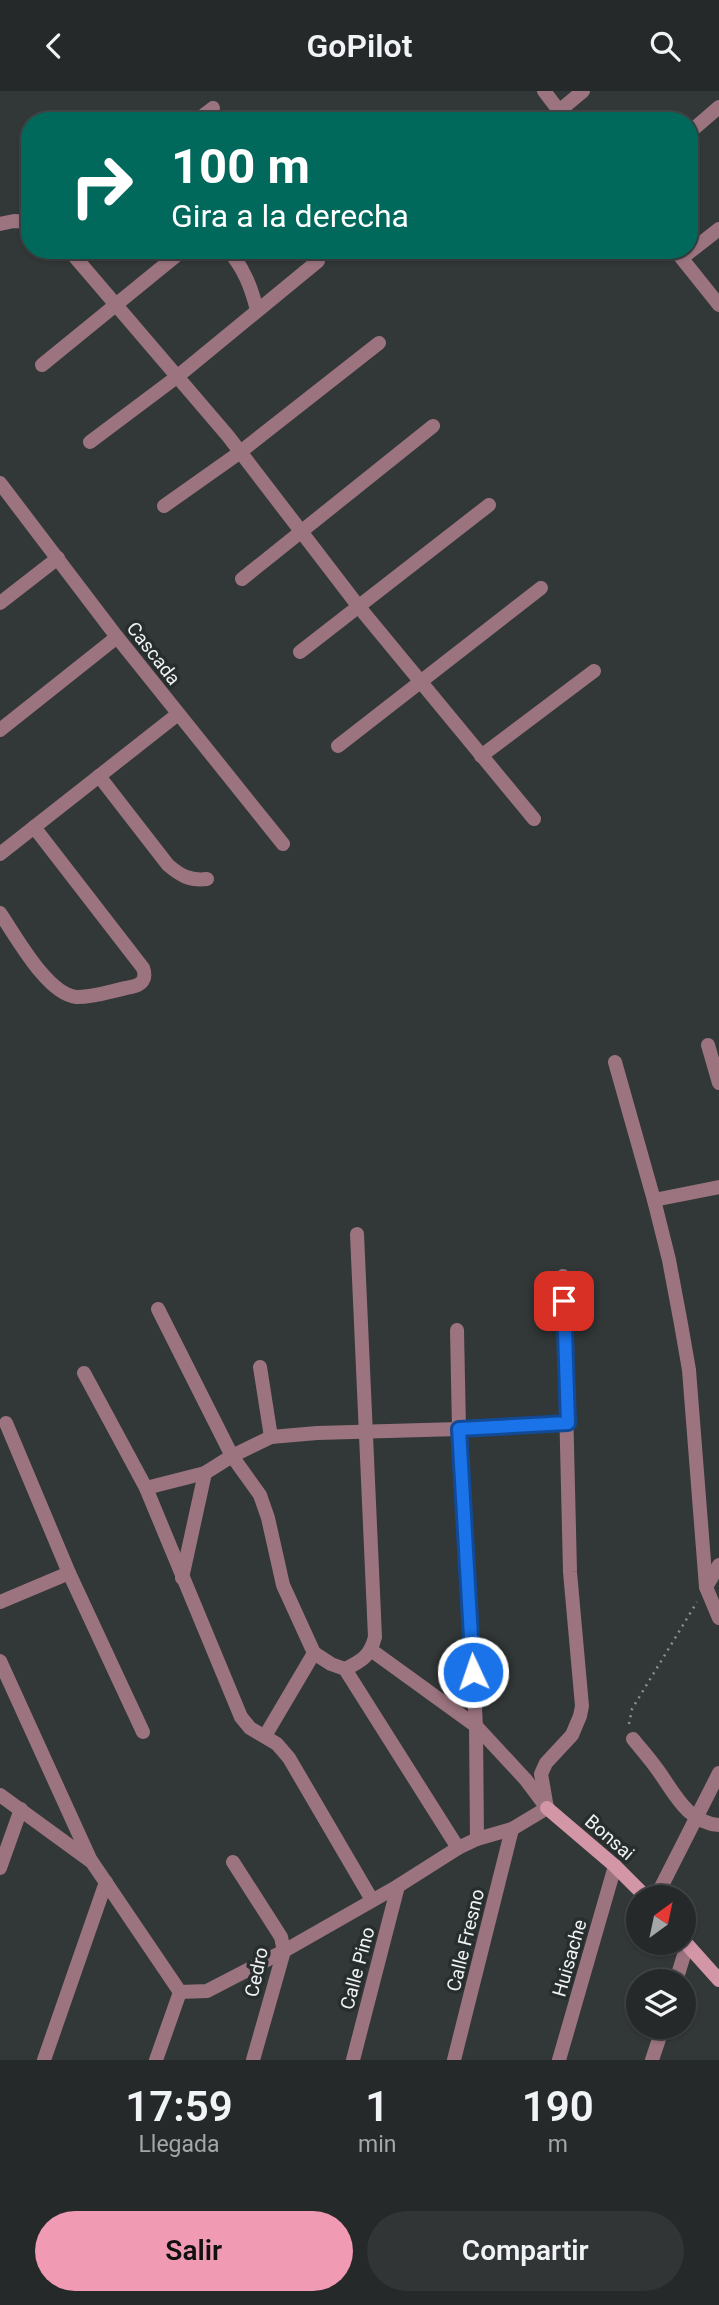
<!DOCTYPE html>
<html lang="es">
<head>
<meta charset="utf-8">
<style>
  body { margin:0; font-family:Roboto,sans-serif; background:#323536; color:#f1f3f6; height:100vh; display:flex; flex-direction:column; font-size:26px; white-space:nowrap }
  * { box-sizing:border-box; margin:0 }
  p { font-size:23px; color:#a4a6a8 }
  .icon { flex:none; width:38px; height:38px; fill:none; stroke:currentColor; stroke-width:2; stroke-linecap:round; stroke-linejoin:round }
  .map { position:relative; height:1969px; overflow:hidden }
  .sheet { display:flex; flex-direction:column; background:#26292a; flex:1 }
  .sheet>* { flex:none }
  .guide { position:absolute; left:21px; top:21px; width:677px; height:147px; border-radius:28px; box-shadow:0 2px 5px #0004,0 0 0 2px #424547; background:#00695c; color:#fff; overflow:hidden }
  .needle { width:46px; rotate:33deg }
  .buttons { position:absolute; left:626px; top:1794px; display:grid; gap:14px }
  .buttons a { display:grid; place-items:center; width:70px; height:70px; border-radius:50%; background:#26292a; box-shadow:0 2px 5px #0004,0 0 0 2px #424547; font-size:35px }
  .pin { position:absolute; display:grid; place-items:center; width:60px; height:60px; color:#fff; margin:-30px; border-radius:14px; box-shadow:0 4px 10px #0006 }
  .me { position:absolute; width:77px; margin:-38px; rotate:357deg; stroke-linejoin:round; filter:drop-shadow(0 0 5px #0008) }
  .turn { display:flex; align-items:center; gap:24px; height:147px; padding:0 35px; font-size:32px }
  .turn .icon { width:91px; height:91px; stroke-width:2.5 }
  .turn b { display:block; font-size:49px; line-height:60px }
  .eta { display:flex; justify-content:space-evenly; align-items:center; height:119px; text-align:center }
  .eta b { font-size:42px; font-weight:600; line-height:49px }
  .primary-button { display:flex; gap:14px; margin-top:auto; padding:14px 35px }
  .primary-button a { flex:1; height:80px; border-radius:42px; background:#f19ab4; color:#111; font-size:28px; font-weight:600; line-height:80px; text-align:center }
  .primary-button a+a { background:#323536; color:#f1f3f6 }
  header { display:flex; justify-content:space-between; align-items:center; height:91px; padding:0 35px; background:#26292a; font-size:32px; font-weight:600 }
  .map>svg:first-child { display:block }
  .lines { fill:none; stroke-linecap:round; stroke-linejoin:round }
  .path { stroke:#8c9091; stroke-width:2.5; stroke-dasharray:2 5; stroke-linecap:butt }
  .street { stroke:#9b747f; stroke-width:14 }
  .secondary { stroke:#d396a7; stroke-width:14 }
  .route-casing { stroke:#114b97; stroke-width:18 }
  .route { stroke:#1a73e8; stroke-width:12 }
  .labels { text-anchor:middle; stroke-width:7; stroke-linejoin:round; paint-order:stroke }
  .street-label { font-size:19px; fill:#f0f3f3; stroke:#282d2e }
</style>
</head>
<body>
<header><svg class="icon" aria-label="back" viewBox="0 0 24 24"><path d="M15 5l-7 7 7 7"/></svg>GoPilot<svg class="icon" aria-label="search" viewBox="0 0 24 24"><circle cx="10" cy="10" r="6"/><path d="M15 15l6 6"/></svg></header>
<div class="map">
<svg width="719" height="1969" viewBox="0 0 719 1969">
  <rect width="100%" height="100%" fill="#323738"/>
  <g class="lines">
    <polyline class="path" points="629,1633 632,1618 697,1511"/>
    <g class="street">
      <polyline points="544,0 567,30"/>
      <polyline points="559,20 583,0"/>
      <polyline points="196,30 213,17"/>
      <polyline points="690,41 719,16"/>
      <polyline points="0,133 14,130 30,131"/>
      <polyline points="69,159 228,345 359,516 534,728"/>
      <path d="M228,159c16,18 23,37 29,60"/>
      <polyline points="675,159 719,214"/>
      <polyline points="682,167 719,138"/>
      <polyline points="42,274 183,159"/>
      <polyline points="90,351 178,285 318,170"/>
      <polyline points="0,392 117,546 283,753"/>
      <polyline points="164,415 239,362 379,252"/>
      <polyline points="242,488 433,335"/>
      <polyline points="0,512 58,467"/>
      <polyline points="300,561 489,414"/>
      <polyline points="0,639 117,546"/>
      <polyline points="338,655 541,497"/>
      <polyline points="481,665 594,580"/>
      <path d="M99,685l69,89c13,11 22,16 39,14"/>
      <polyline points="0,763 178,623"/>
      <path d="M0,822c16,23 47,81 76,84 17,1 38,-7 55,-10 11,-2 16,-8 12,-19l-109,-141"/>
      <polyline points="708,954 719,992"/>
      <polyline points="615,971 654,1109 669,1169 681,1233 689,1279 706,1496 719,1527"/>
      <polyline points="654,1109 719,1096"/>
      <polyline points="158,1218 232,1365 260,1404 268,1427 283,1494 314,1562 331,1573 345,1578 458,1757"/>
      <polyline points="457,1239 459,1338 476,1635 477,1748"/>
      <polyline points="84,1282 146,1397 241,1626 250,1637 277,1653 289,1667 372,1809"/>
      <polyline points="6,1332 69,1482 143,1641"/>
      <polyline points="271,1346 317,1342 459,1338 568,1332"/>
      <polyline points="146,1397 205,1382 232,1365 271,1346 260,1276"/>
      <polyline points="182,1487 205,1382"/>
      <polyline points="706,1496 719,1474"/>
      <polyline points="0,1511 69,1482"/>
      <polyline points="371,1559 476,1635 526,1689 544,1713"/>
      <polyline points="0,1570 91,1770"/>
      <path d="M345,1578c17,-8 25,-13 30,-32l-18,-403"/>
      <polyline points="265,1645 314,1562"/>
      <path d="M633,1648c8,10 17,20 24,30 17,23 30,54 62,56"/>
      <polyline points="0,1704 92,1771 180,1901"/>
      <polyline points="547,1717 541,1683 546,1672 572,1644 580,1625 582,1615 570,1481 563,1185"/>
      <polyline points="233,1771 281,1846 284,1860 253,1969"/>
      <polyline points="0,1777 21,1718"/>
      <polyline points="656,1806 719,1682"/>
      <polyline points="676,1890 687,1854"/>
      <polyline points="180,1901 207,1900 284,1860 398,1795 458,1757 477,1748 512,1738 547,1717"/>
      <polyline points="44,1969 106,1791"/>
      <polyline points="156,1969 180,1901"/>
      <polyline points="353,1969 398,1795"/>
      <polyline points="454,1969 512,1738"/>
      <polyline points="559,1969 615,1775"/>
      <polyline points="652,1969 663,1936"/>
    </g>
    <g class="secondary">
      <polyline points="547,1717 615,1775 646,1806"/>
      <polyline points="684,1850 719,1889"/>
    </g>
  </g>
  <g class="lines">
    <g class="route-casing">
      <polyline id="route" points="473,1581 459,1338 568,1332 564,1210"/>
    </g>
    <use href="#route" class="route"/>
  </g>
  <g class="labels">
    <g class="street-label">
      <text transform="translate(154 562) rotate(52)" y="7">Cascada</text>
      <text transform="translate(610 1746) rotate(41)" y="7">Bonsai</text>
      <text transform="translate(465 1849) rotate(-76)" y="7">Calle Fresno</text>
      <text transform="translate(569 1867) rotate(-74)" y="7">Huisache</text>
      <text transform="translate(357 1877) rotate(-75)" y="7">Calle Pino</text>
      <text transform="translate(256 1881) rotate(-78)" y="7">Cedro</text>
    </g>
  </g>
</svg>
<div class="buttons">
<a><svg class="needle" viewBox="-14 -14 28 28"><path d="M0-13l5 13h-10z" fill="#e53935"/><path d="M0 13l5-13h-10z" fill="#a4a6a8"/></svg></a>
<a><svg class="icon" aria-label="layers" viewBox="0 0 24 24"><path d="M12 4l9 5-9 5-9-5zM3 14l9 5 9-5"/></svg></a>
</div>
<div class="pin" style="left:564px;top:1210px;background:#d93025"><svg class="icon" aria-label="arrive" viewBox="0 0 24 24"><path d="M6 21V4h12l-3 4 3 4H6"/></svg></div>
<svg class="me" style="left:473px;top:1581px" viewBox="-20 -20 40 40"><circle r="17" fill="#1a73e8" stroke="#fff" stroke-width="3"/><path d="M0-11L8 9 0 5-8 9z" fill="#fff"/></svg>
<div class="guide">
<div class="turn"><svg class="icon" aria-label="right" viewBox="0 0 24 24"><path d="M7 20v-9h11M14 6l5 5-5 5"/></svg><div><b>100 m</b>Gira a la derecha</div></div>
</div>
</div>
<section class="sheet">
<div class="eta">
<div><b>17:59</b><p>Llegada</p></div>
<div><b>1</b><p>min</p></div>
<div><b>190</b><p>m</p></div>
</div>
<div class="primary-button"><a>Salir</a><a>Compartir</a></div>
</section>
</body>
</html>
